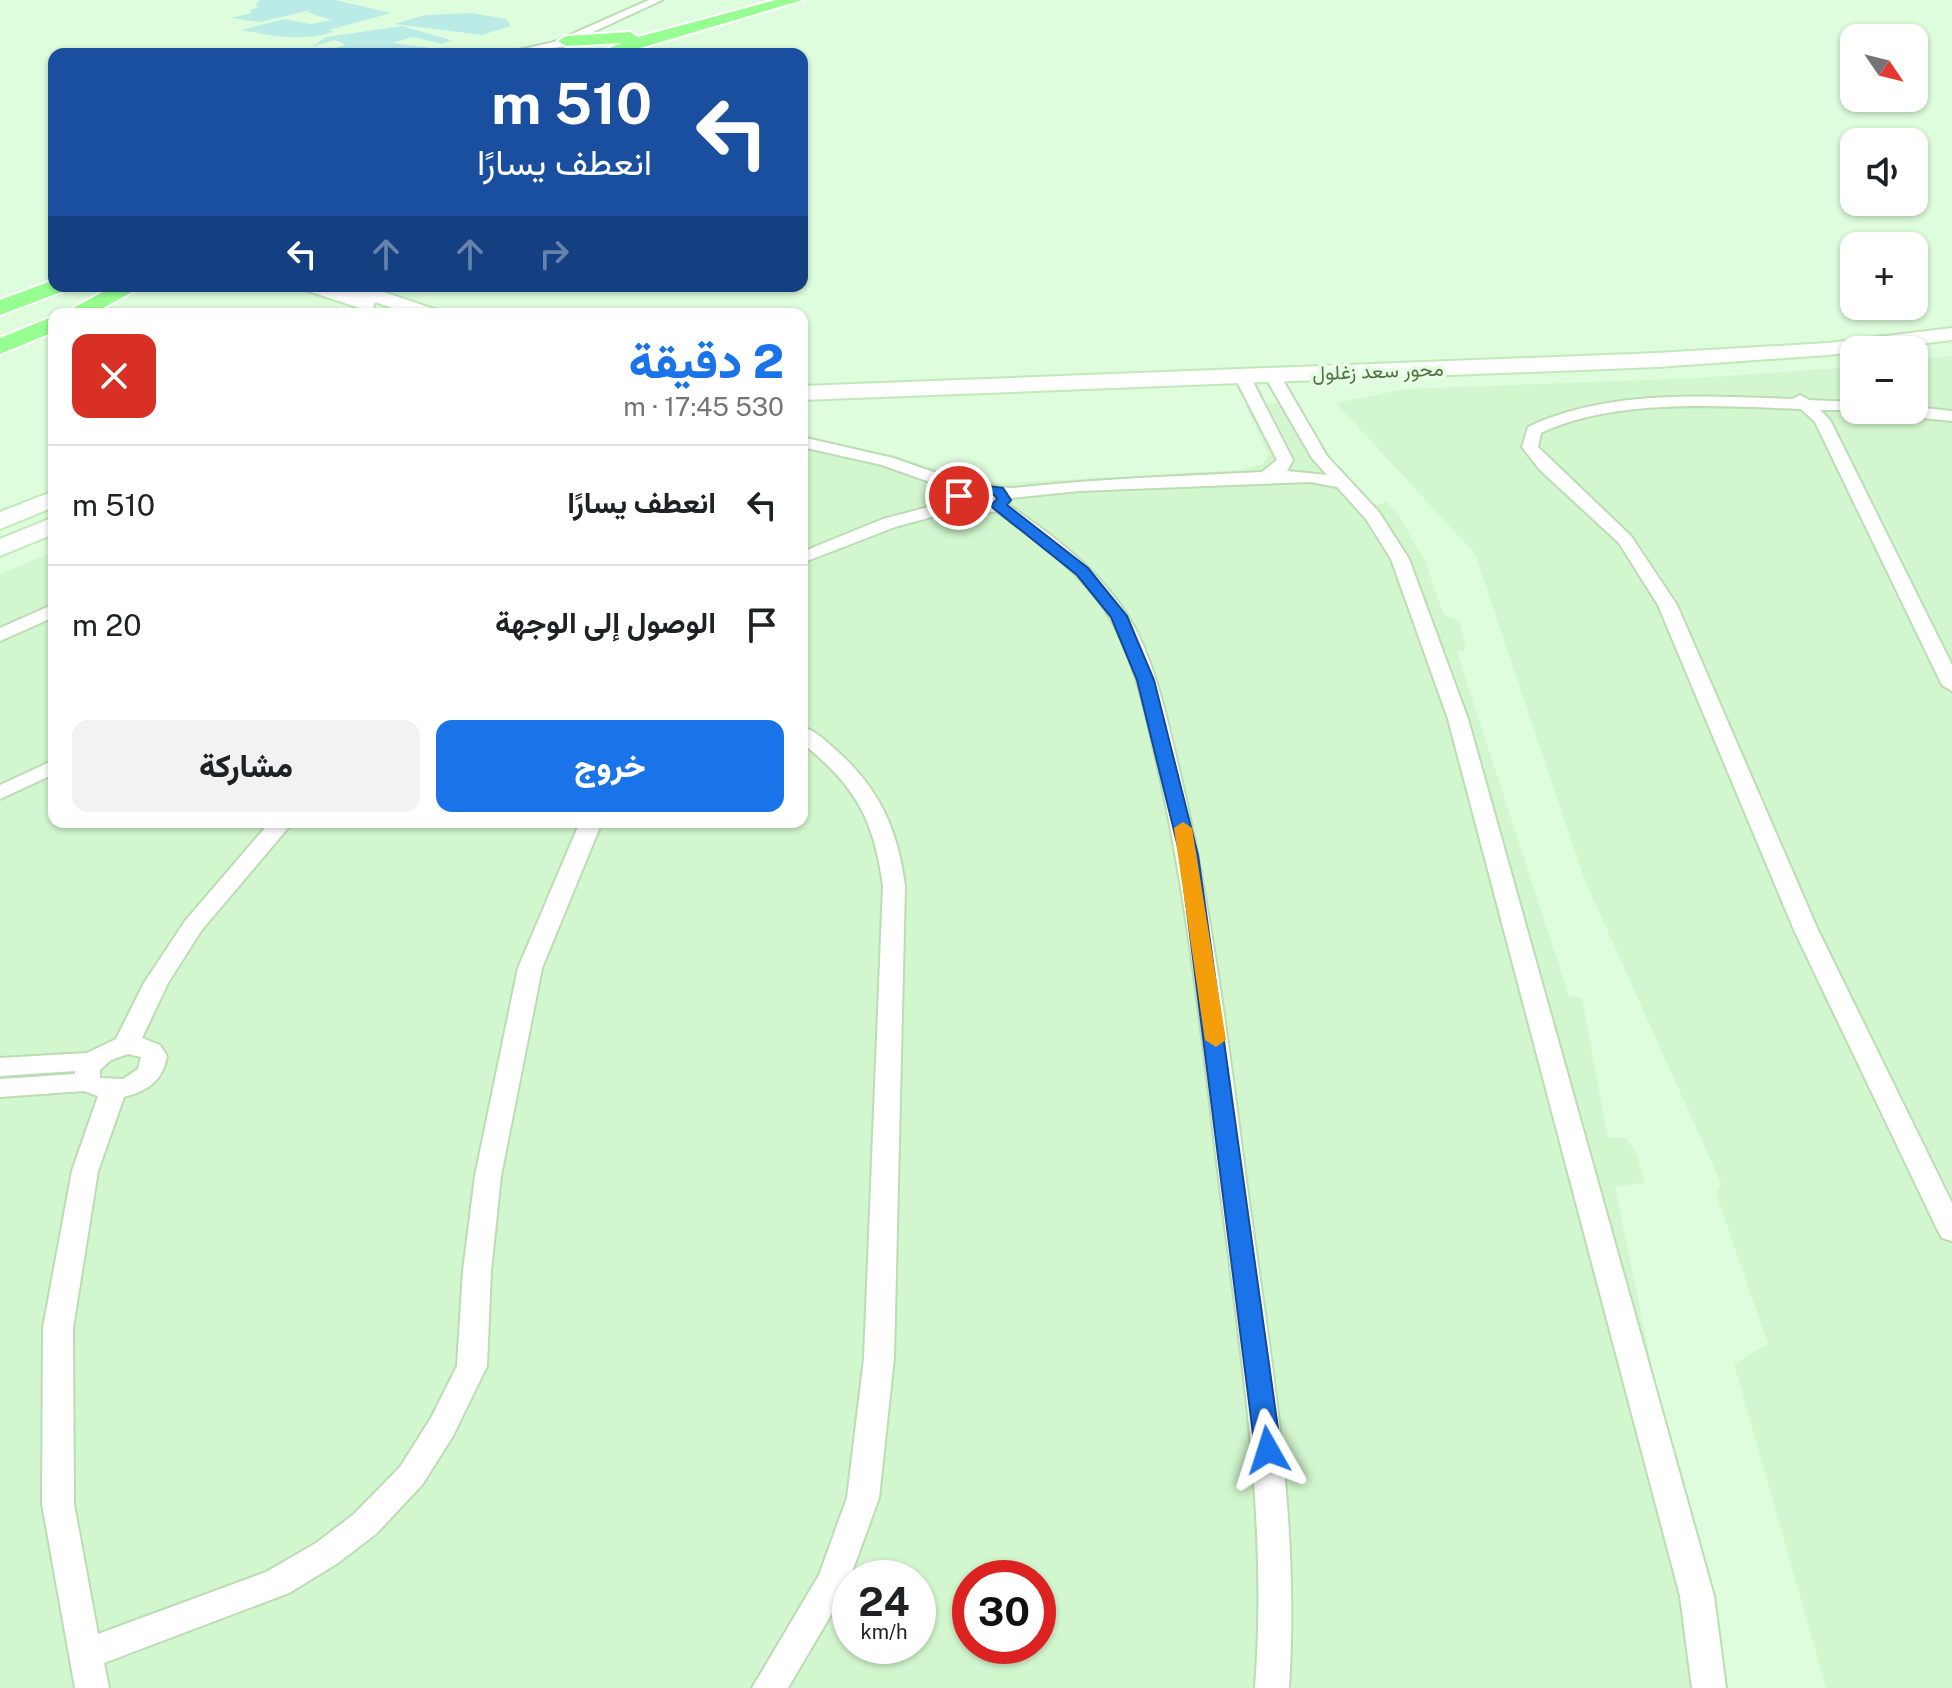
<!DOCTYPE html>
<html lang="ar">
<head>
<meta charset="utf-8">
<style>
  body { margin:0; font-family:"Public Sans",Vazirmatn,sans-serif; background:#f2f2f2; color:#202124; direction:rtl; height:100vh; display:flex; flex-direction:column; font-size:30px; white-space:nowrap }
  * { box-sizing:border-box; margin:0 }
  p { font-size:26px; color:#757577 }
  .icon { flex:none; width:44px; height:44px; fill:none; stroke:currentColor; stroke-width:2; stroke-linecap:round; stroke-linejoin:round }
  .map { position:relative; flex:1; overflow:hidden; direction:ltr }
  .details { position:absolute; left:48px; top:308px; width:760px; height:520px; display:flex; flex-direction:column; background:#fff; border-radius:16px; box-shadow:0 2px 6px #0004; direction:rtl }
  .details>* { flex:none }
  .banner { position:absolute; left:48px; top:48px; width:760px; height:244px; border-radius:16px; box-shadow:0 2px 6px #0004; direction:rtl; background:#1a4fa0; color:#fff; overflow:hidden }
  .needle { width:52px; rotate:125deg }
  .buttons { position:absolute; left:1840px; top:24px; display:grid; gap:16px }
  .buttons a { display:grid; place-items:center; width:88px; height:88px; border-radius:16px; background:#fff; box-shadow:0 2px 6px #0004; font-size:40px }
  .speed { position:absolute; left:832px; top:1560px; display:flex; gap:16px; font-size:40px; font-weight:700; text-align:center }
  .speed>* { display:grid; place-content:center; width:104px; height:104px; border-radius:50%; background:#fff; box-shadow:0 2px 6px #0004; line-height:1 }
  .speed small { font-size:20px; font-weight:400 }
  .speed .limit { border:12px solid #d22; background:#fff; color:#111 }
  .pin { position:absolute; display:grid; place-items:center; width:68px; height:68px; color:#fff; margin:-34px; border:4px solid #fff; border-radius:50%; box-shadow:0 2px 8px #0007 }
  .me { position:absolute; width:88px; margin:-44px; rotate:354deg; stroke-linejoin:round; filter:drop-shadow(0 0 6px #0008) }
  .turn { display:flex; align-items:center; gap:28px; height:168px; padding:0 24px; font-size:36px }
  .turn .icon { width:104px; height:104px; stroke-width:2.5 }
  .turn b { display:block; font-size:56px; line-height:68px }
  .lanes { display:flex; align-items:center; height:76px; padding:0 24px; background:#0003; justify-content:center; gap:40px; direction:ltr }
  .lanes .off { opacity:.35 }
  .round { display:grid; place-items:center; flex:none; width:84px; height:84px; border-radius:16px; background:#f2f2f2 }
  .summary { display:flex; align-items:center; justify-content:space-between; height:136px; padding:0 24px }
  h1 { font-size:48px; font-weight:800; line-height:60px; color:#1a73e8 }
  .cta { display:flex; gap:16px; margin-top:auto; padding:16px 24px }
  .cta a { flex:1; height:92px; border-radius:16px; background:#1a73e8; color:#fff; font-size:32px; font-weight:800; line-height:92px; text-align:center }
  .cta a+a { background:#f2f2f2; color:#202124 }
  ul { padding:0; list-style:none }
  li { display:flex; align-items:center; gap:24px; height:120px; padding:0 24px; border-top:2px solid #e0e0e0 }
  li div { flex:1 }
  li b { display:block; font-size:30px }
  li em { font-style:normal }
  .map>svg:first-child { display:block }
  .residential { fill:#d2f7ce; fill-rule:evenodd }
  .green { fill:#bbebe7 }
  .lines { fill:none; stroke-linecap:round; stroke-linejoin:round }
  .street-casing { stroke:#bcdcb4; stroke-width:4 }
  .secondary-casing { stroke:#c2e9b8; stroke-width:4 }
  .primary-casing { stroke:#fff; stroke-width:4 }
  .street { fill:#fff; fill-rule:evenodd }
  .secondary { fill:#fff; fill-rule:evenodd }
  .primary { fill:#97ff92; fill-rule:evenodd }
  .route { fill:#1a73e8; stroke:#114b97; stroke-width:2 }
  .slow { fill:#f59e0b }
  .labels { text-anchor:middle; stroke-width:8; stroke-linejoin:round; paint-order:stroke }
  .far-street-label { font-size:20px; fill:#537344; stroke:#e6ffe4 }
</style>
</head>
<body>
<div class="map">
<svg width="1952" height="1688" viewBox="0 0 1952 1688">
  <rect width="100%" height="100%" fill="#defddc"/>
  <g class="residential">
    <polygon points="1952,356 1952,1688 1826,1688 1734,1364 1768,1344 1716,1194 1721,1183 1585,881 1475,554 1336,403 1406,389 1696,378 1854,367 1854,410 1914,410 1914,360"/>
    <path d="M1299,402l17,36 21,28 37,39 13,-3 12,14 26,45 19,54 15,5 7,30 -9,2 112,344 13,2 26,140h18l11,17 8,28 -30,4 103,501h-1718v-1114l54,-23v271h748v-386l91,19 74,24 38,4 235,-13 22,-6 7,-9 -24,-50zM850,1578h68v68h-68zM970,1578h68v68h-68z"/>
  </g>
  <g class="green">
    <path d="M260,0h75l56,13 -62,17 5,2c-32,10 -61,4 -93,-2l43,-11 27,5 20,-4 -24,-8 4,-2 -51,12 -29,-4 21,-5 -3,-3 10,-3 -4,-2z"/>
    <polygon points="472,13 506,19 511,26 482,35 395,24 425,15"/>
    <path d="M402,26l49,14 -9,4 -29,-7 -21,6 38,5 -14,6h-119c18,-6 32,-3 49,-9l-11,-5 -24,7 15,-10z"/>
  </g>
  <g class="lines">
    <g class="street-casing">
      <g id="street">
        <polygon points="649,0 662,0 561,47 501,54 554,42"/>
        <path d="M1272,370l8,5 47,81 52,56 30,47 59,160 246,877 12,92h-34l-12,-92 -232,-877 -57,-160 -25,-40 -29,-32 -27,-5 -231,9 -68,7 -2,7c49,34 100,72 128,127 22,45 32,96 44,145 28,122 45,247 61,372 23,181 59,356 47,539h-34c14,-181 -18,-355 -39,-534 -15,-127 -29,-253 -56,-377 -11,-48 -20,-99 -42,-144 -25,-53 -76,-89 -122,-122l-14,3 -21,-5 -66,18 -93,36v-11l81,-33 68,-18 4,-10 -73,-26 -80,-18v-10l91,21 78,27c15,-4 28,4 42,3 83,-9 166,-12 249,-16l15,-12 -43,-84 8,-5 8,5 43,84 -6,11 40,4 -15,-17 -48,-83zM980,493l12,2 3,4 -13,5 -14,-5z"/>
        <path d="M1800,395l9,5 45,2v8h6h-40l10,10 122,245v26l-10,-6 -127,-263 -14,-13c-80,-3 -187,-11 -260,24l-3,14 93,89 46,69 141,325 134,273v38l-10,-3 -4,-7 -144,-301 -136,-325 -39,-62 -79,-73 -18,-23 6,-20c79,-38 179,-31 265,-28z"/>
        <polygon points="1914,407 1952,411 1952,421 1893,415 1885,410"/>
        <polygon points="54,604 54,617 0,641 0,628"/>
        <path d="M802,727c13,3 25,15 35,24 43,38 61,80 68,135l-11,472 -15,140 -34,93 -57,97h-36l67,-113 28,-77 17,-140 19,-472c-9,-67 -28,-101 -81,-143z"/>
        <polygon points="54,760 54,774 0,799 0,785"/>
        <path d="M270,822h23l-92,109 -33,52 -26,55 18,7 7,11c-4,25 -20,35 -43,41l-26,74 -25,157 1,176 24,130 168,-62 50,-29 38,-29 46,-47 31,-49 26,-52 6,-95 12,-95 43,-208 62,-146h22l-60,146 -41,208 -10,95 -4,95 -34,70 -31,49 -46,49 -38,29 -49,30 -185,70 5,25h-34l-33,-184 1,-176 29,-157 26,-75 -14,-5 -84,6v-18l75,-5v-3l-75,5v-18l87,-5 29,-14 28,-56 41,-62zM128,1054l13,3 -3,12 -15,10 -23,-1v-8l11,-10z"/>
      </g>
    </g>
    <g class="secondary-casing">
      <g id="secondary">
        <polygon points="302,286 366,286 437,310 440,314 410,314 375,302 373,308 366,310 305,290"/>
        <polygon points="1952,328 1952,340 1828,355 1657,367 802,400 802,386 1657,353 1828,343"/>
        <polygon points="54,491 54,507 0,529 0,512"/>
        <polygon points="54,517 54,534 0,556 0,539"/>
      </g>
    </g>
    <g class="primary-casing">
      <g id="primary">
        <polygon points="776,0 803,0 620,54 594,54 622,43 566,46 558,41 566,36 630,32 638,37"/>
        <polygon points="54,280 54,286 67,286 64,291 0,315 0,300"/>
        <polygon points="114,286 143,286 92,314 62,314"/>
        <polygon points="54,316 54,332 0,354 0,338"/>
      </g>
    </g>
    <use href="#street" class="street"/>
    <use href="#secondary" class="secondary"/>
    <use href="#primary" class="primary"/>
  </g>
  <polygon class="route" points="974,484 1003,488 1011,500 1007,505 1088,568 1127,616 1154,680 1198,855 1281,1450 1277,1458 1268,1461 1259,1458 1255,1450 1180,855 1137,680 1111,617 1077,575 993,508 991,505 997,499 994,495 976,493 959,500 952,496"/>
  <polygon class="slow" points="1183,822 1192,828 1226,1040 1216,1047 1205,1040 1174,828"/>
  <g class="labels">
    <g class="far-street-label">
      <text transform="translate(1378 371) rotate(-2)" y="7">محور سعد زغلول</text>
    </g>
  </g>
</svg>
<div class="buttons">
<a><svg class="needle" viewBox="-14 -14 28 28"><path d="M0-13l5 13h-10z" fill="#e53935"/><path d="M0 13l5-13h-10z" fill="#757577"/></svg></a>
<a><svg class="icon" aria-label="sound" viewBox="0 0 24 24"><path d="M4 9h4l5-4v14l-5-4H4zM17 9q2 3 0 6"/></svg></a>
<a>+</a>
<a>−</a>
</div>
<div class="speed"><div>24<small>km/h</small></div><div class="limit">30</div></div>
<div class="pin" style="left:959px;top:496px;background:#d93025"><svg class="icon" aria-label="arrive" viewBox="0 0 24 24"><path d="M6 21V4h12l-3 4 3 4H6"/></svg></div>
<svg class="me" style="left:1268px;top:1450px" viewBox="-20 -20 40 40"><path d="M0-17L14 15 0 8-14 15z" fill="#1a73e8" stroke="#fff" stroke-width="4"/></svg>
<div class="banner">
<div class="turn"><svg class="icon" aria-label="left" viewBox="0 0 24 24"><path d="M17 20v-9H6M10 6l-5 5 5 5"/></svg><div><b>510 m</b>انعطف يسارًا</div></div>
<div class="lanes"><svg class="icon" aria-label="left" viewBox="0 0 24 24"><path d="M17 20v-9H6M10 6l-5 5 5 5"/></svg><svg class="icon off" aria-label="ahead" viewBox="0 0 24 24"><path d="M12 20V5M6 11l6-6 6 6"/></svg><svg class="icon off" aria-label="ahead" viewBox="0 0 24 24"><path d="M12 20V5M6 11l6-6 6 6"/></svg><svg class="icon off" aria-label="right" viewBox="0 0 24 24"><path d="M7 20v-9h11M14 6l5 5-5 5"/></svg></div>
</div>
<section class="details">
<div class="summary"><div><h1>2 دقيقة</h1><p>530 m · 17:45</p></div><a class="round" style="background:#d93025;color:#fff"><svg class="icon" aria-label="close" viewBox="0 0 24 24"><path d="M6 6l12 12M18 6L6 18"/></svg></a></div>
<ul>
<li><svg class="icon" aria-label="left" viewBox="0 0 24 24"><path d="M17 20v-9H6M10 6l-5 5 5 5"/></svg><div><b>انعطف يسارًا</b></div><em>510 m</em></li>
<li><svg class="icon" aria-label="arrive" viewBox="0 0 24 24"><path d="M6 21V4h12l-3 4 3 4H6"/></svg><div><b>الوصول إلى الوجهة</b></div><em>20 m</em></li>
</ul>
<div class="cta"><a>خروج</a><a>مشاركة</a></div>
</section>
</div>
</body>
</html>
